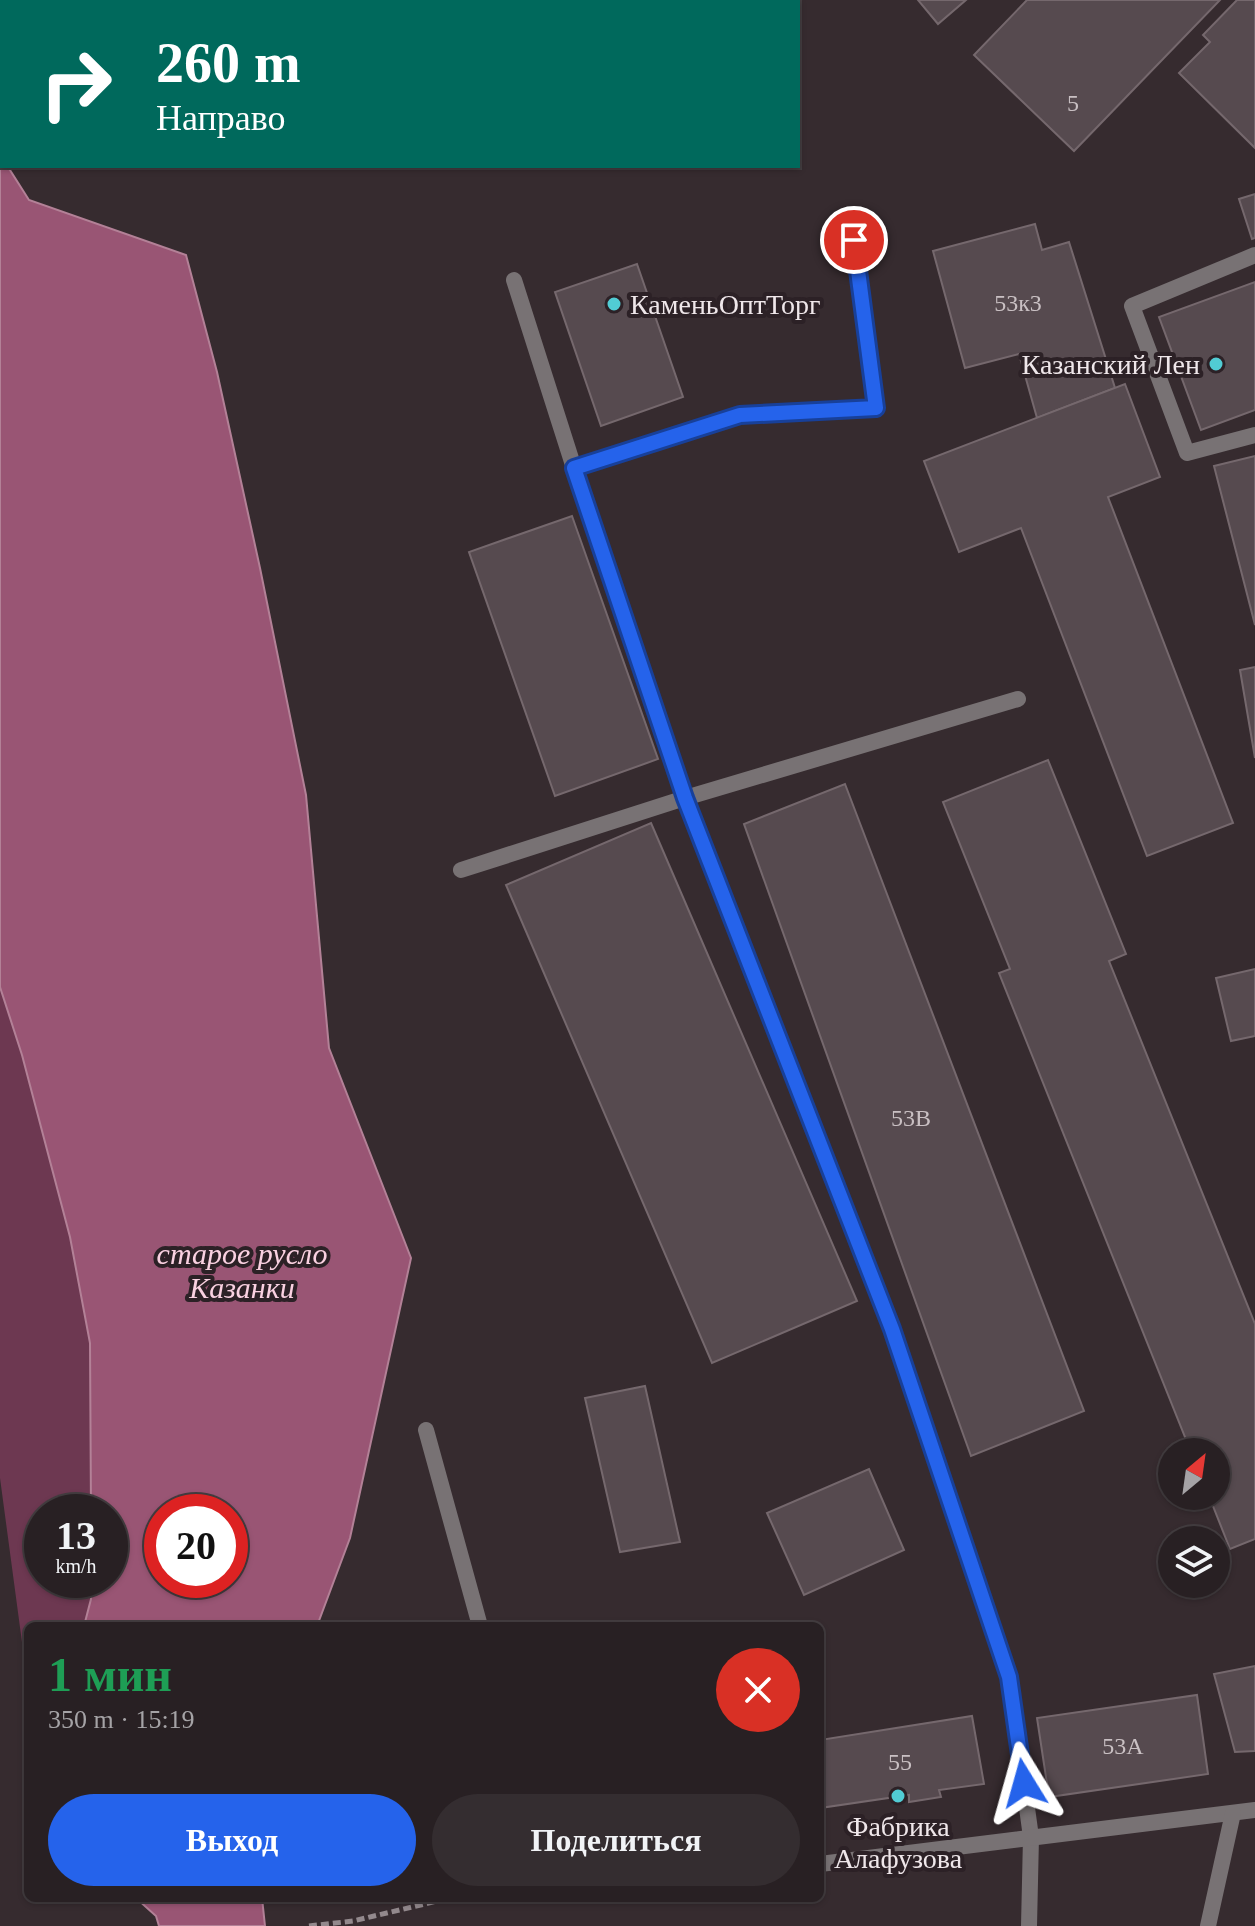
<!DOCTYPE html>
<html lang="ru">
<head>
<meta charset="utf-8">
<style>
  body { margin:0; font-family:"Times New Roman",serif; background:#342d30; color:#f1f3f6; height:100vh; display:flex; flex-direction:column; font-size:30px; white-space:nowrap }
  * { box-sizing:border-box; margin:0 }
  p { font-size:26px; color:#a5a3a6 }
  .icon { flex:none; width:44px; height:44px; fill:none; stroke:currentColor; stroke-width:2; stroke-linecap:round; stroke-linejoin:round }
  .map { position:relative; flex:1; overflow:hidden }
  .panel { position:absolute; left:24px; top:1622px; width:800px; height:280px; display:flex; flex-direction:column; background:#282023; border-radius:12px; box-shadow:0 2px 6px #0004,0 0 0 2px #443e41 }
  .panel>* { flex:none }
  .guide { position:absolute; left:0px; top:0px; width:800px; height:168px; box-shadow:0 2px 6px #0004,0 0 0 2px #443e41; background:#00695c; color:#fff; overflow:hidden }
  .needle { width:52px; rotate:29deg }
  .controls { position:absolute; left:1158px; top:1438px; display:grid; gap:16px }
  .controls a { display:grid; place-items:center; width:72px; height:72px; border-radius:50%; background:#282023; box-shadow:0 2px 6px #0004,0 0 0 2px #443e41; font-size:40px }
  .speed { position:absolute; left:24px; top:1494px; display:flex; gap:16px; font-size:40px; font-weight:700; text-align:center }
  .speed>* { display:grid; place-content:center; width:104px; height:104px; border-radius:50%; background:#282023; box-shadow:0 2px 6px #0004,0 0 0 2px #443e41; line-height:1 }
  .speed small { font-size:20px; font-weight:400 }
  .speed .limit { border:12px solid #d22; background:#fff; color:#111 }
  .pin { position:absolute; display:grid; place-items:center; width:68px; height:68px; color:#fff; margin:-34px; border:4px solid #fff; border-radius:50%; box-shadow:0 2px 8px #0007 }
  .me { position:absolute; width:88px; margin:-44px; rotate:352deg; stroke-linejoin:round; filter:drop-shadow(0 0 6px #0008) }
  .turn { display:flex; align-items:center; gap:28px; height:168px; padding:0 24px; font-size:36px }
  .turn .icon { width:104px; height:104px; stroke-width:2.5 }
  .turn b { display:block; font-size:56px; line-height:68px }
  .round { display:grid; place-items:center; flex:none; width:84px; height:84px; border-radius:42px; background:#342d30 }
  .summary { display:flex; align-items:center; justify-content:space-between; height:136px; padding:0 24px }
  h1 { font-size:48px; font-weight:800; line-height:60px; color:#1e9e55 }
  .action { display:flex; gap:16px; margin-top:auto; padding:16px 24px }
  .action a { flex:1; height:92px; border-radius:48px; background:#2563eb; color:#fff; font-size:32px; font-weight:800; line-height:92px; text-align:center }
  .action a+a { background:#342d30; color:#f1f3f6 }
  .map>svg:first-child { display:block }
  .green { fill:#6d3851 }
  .water { fill:#995574; stroke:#b38197; stroke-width:2; fill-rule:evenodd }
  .building { fill:#564a4f; stroke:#75686d; stroke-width:2 }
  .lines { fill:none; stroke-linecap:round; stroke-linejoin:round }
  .path { stroke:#93898d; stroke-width:5; stroke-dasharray:8 4; stroke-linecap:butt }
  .lane { stroke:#787274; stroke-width:16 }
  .route-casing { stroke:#184099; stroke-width:20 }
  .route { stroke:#2563eb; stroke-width:14 }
  .poi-dot { fill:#51ccd4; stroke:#2c2126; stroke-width:3 }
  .labels { text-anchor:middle; stroke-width:8; stroke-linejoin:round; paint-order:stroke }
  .number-label { font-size:24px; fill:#c9c0c3 }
  .poi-label { font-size:28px; fill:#efe7ea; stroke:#2c2126; text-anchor:start }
  .water-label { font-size:30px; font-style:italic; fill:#fad1e1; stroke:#2c2126 }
</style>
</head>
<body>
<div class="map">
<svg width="1255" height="1926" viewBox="0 0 1255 1926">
  <rect width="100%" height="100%" fill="#362b2f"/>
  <polygon class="green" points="0,987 22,1055 70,1237 90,1343 91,1512 42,1512 42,1580 91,1580 91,1599 84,1626 28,1626 28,1687 0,1478"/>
  <g class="water">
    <path d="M0,162l2,4 6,1 21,33 157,55 31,117 43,196 46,227 23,253 82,210 -61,280 -33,88h-233l7,-27v-19h19v-68h-19l-1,-169 -20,-106 -48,-182 -22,-68zM162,1512h68v68h-68z"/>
    <polygon points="136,1898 262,1898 265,1926 159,1926 156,1916"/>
  </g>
  <g class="building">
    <polygon points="10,0 49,0 50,2 11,2"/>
    <rect x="244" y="0" width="142" height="2"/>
    <polygon points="918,0 966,0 938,24"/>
    <polygon points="1027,0 1220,0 1074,151 974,55"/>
    <polygon points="1237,0 1255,0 1255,148 1179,73 1210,42 1203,35"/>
    <polygon points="1255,194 1255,238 1252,239 1239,199"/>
    <polygon points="1035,224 1042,250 1069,242 1115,388 1037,418 1019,354 965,368 933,251"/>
    <polygon points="637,264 683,397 601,426 555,292"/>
    <polygon points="1255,282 1255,410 1201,430 1159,317"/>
    <polygon points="1125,384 1160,477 1108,497 1233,823 1147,856 1021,528 959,552 924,461"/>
    <polygon points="1255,456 1255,625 1214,466"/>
    <polygon points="572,516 658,759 555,796 469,552"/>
    <polygon points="1255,667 1255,758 1240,670"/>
    <polygon points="1048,760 1126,954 1109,961 1255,1324 1255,1539 1230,1549 1209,1496 1216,1496 1216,1452 1191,1452 999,973 1010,969 943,802"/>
    <polygon points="845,784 1084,1411 971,1456 744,824"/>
    <polygon points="651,823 857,1301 712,1363 506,885"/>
    <polygon points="1255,969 1255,1036 1231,1041 1216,978"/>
    <polygon points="645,1386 680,1542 620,1552 585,1398"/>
    <polygon points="869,1469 904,1550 804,1595 767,1513"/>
    <polygon points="1255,1666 1255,1751 1235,1752 1214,1674"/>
    <polygon points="1197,1695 1208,1774 1049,1797 1037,1718"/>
    <polygon points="972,1716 984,1784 939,1790 941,1797 909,1802 909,1795 820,1808 820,1740"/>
  </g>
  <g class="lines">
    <polyline class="path" points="309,1926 353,1921 450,1898"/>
    <g class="lane">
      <polyline points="69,0 70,2"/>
      <polyline points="210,0 211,2"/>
      <polyline points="440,0 440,2"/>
      <polyline points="551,2 560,0"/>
      <polyline points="1255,255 1132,306 1187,453 1255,435"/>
      <polyline points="514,280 574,468 685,798 892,1329 1009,1677 1031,1837 1029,1926"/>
      <polyline points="574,468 740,415 876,408 854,240"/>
      <polyline points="461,870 685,798 1018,699"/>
      <polyline points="426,1430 480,1626"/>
      <polyline points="820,1864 1255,1810"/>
      <polyline points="1208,1926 1233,1813"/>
    </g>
  </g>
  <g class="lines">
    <g class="route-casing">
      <polyline id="route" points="854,240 876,408 740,415 574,468 685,798 892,1329 1009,1677 1024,1783"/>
    </g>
    <use href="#route" class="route"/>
  </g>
  <g class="poi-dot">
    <circle cx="614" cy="304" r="8"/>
    <circle cx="1216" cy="364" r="8"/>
    <circle cx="898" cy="1796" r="8"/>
  </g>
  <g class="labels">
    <g class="number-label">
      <text x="1073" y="111">5</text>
      <text x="1018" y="311">53к3</text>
      <text x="911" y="1126">53В</text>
      <text x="1123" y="1754">53А</text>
      <text x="900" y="1770">55</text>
    </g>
    <g class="poi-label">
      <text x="630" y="314">КаменьОптТорг</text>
      <text x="1200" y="374" text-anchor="end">Казанский Лен</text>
      <text x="898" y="1836" text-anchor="middle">Фабрика<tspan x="898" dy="32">Алафузова</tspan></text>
    </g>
    <g class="water-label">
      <text x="242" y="1264">старое русло<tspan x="242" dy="34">Казанки</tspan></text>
    </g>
  </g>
</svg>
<div class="controls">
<a><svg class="needle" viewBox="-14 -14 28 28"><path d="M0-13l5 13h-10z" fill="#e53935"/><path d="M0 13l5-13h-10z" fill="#a5a3a6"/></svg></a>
<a><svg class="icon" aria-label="layers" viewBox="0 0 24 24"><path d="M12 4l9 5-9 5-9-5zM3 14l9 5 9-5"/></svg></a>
</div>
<div class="speed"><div>13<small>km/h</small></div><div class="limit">20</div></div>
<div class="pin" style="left:854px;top:240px;background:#d93025"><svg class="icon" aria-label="arrive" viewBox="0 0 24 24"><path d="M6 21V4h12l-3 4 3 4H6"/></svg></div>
<svg class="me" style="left:1024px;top:1783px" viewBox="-20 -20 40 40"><path d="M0-17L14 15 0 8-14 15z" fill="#2563eb" stroke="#fff" stroke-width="4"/></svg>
<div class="guide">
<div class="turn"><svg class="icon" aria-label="right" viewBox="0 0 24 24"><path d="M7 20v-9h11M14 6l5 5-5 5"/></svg><div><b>260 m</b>Направо</div></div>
</div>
<section class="panel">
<div class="summary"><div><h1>1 мин</h1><p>350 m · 15:19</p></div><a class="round" style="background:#d93025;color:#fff"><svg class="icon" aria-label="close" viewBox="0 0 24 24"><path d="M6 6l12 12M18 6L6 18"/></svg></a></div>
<div class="action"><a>Выход</a><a>Поделиться</a></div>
</section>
</div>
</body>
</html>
